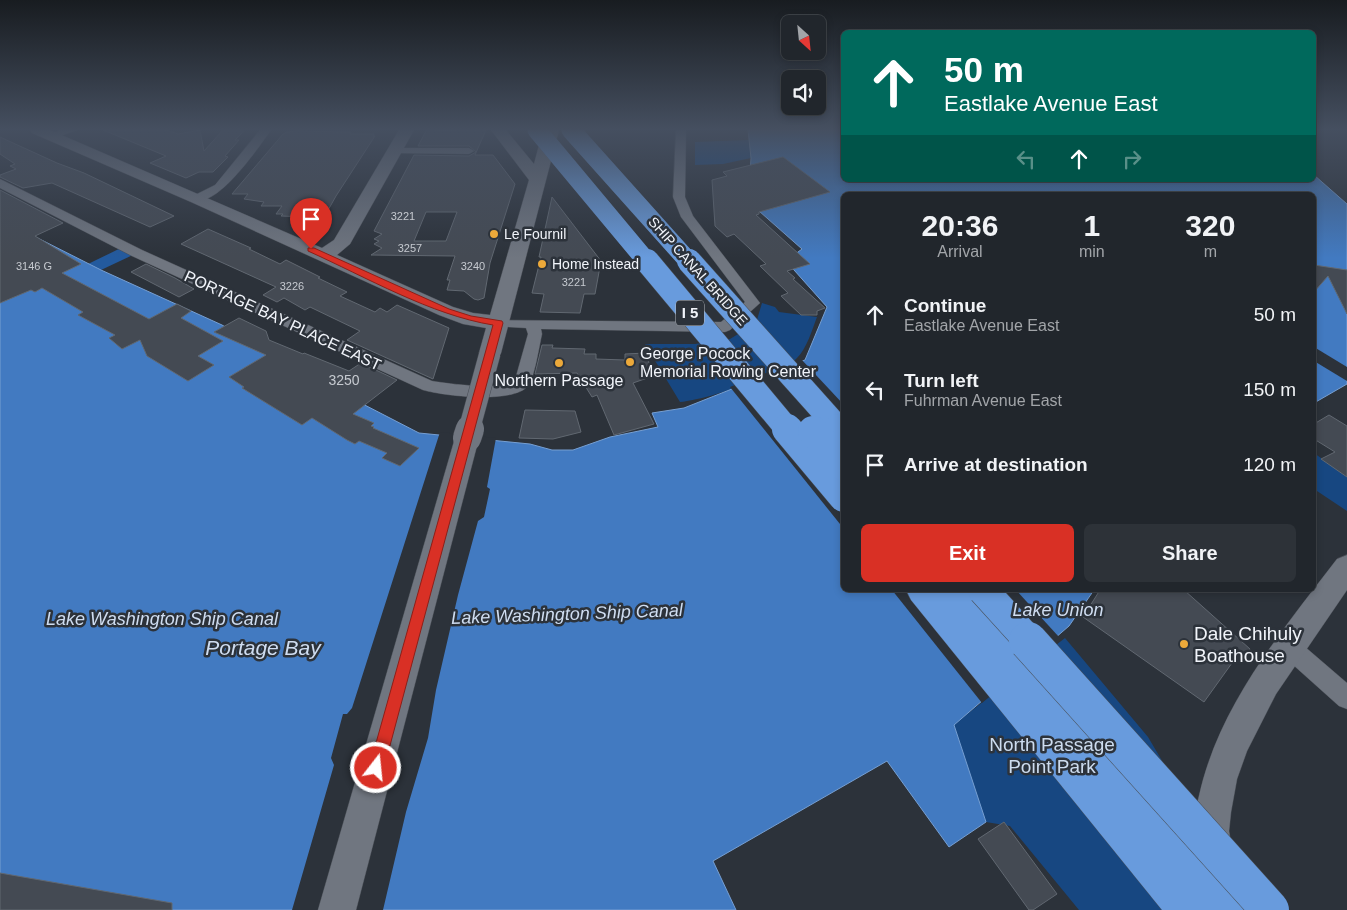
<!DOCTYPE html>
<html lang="en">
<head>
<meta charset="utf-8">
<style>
  body { margin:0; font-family:Helvetica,sans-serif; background:#2d3238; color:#f1f3f6; height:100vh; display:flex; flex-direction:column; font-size:19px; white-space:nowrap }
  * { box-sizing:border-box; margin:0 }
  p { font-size:16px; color:#a2a5a9 }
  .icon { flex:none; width:28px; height:28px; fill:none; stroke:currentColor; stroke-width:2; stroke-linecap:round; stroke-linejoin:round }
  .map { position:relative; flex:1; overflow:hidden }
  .side { position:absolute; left:841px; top:192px; width:475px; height:400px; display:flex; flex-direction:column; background:#21262c; border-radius:8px; box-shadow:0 2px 8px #0003,0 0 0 1px #3e4348 }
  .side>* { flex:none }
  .banner { position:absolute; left:841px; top:30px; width:475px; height:152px; border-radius:8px; box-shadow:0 2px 8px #0003,0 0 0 1px #3e4348; background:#00695c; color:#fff; overflow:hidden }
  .needle { width:32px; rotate:153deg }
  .buttons { position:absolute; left:781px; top:15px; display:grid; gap:10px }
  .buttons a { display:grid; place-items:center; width:45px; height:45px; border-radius:8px; background:#21262c; box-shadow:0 2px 8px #0003,0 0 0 1px #3e4348; font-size:25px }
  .pin { position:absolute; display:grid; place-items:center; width:42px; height:42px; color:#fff; margin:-51px -21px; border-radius:50% 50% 50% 0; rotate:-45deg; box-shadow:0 0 5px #0007 }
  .pin .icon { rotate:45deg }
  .me { position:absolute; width:55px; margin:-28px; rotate:16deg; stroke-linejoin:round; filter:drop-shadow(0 0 4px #0008) }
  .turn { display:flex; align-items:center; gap:18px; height:105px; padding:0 20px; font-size:22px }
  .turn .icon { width:65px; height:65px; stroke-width:2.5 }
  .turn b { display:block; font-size:35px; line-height:42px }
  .lanes { display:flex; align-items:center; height:48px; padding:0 20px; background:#0003; justify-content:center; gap:25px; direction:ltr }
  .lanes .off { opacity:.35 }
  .eta { display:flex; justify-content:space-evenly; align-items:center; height:85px; text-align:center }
  .eta b { font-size:30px; font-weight:600; line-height:35px }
  .cta { display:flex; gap:10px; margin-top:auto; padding:10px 20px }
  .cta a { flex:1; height:58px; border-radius:8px; background:#d93025; color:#fff; font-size:20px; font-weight:600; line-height:58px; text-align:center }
  .cta a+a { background:#2d3238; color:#f1f3f6 }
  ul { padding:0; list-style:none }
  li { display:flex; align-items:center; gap:15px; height:75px; padding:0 20px }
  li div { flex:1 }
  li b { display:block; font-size:19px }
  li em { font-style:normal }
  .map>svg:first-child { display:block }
  .green { fill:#174781 }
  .forest { fill:#235a9e }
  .water { fill:#427ac1; stroke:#769fd2 }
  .pier { fill:#2c323a }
  .building { fill:#444a53; stroke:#616871; fill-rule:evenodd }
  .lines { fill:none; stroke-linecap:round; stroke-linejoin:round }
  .street-casing { stroke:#494e55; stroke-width:1 }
  .secondary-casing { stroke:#494e55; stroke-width:1 }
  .highway-casing { stroke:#494e55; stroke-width:1 }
  .street { fill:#707680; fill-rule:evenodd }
  .secondary { fill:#707680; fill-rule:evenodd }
  .highway { fill:#689bdd; fill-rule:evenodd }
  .secondary-bridge-far1-casing { stroke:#494e55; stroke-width:22; stroke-linecap:butt }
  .secondary-bridge-casing { stroke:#494e55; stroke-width:29; stroke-linecap:butt }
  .highway-bridge-far3-casing { stroke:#494e55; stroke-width:19; stroke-linecap:butt }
  .highway-bridge-far2-casing { stroke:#494e55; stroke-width:25; stroke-linecap:butt }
  .highway-bridge-far1-casing { stroke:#494e55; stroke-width:31; stroke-linecap:butt }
  .highway-bridge-casing { stroke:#494e55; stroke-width:39; stroke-linecap:butt }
  .secondary-bridge-far1 { stroke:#707680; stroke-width:21 }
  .secondary-bridge { stroke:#707680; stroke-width:28 }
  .highway-bridge-far3 { stroke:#689bdd; stroke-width:19 }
  .highway-bridge-far2 { stroke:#689bdd; stroke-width:24 }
  .highway-bridge-far1 { stroke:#689bdd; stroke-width:30 }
  .highway-bridge { stroke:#689bdd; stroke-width:38 }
  .route { fill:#d93025; stroke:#8d1f18 }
  .poi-dot { fill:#eca93a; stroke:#2c323a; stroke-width:2 }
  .labels { text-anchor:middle; stroke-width:5; stroke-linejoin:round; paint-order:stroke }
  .far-number-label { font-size:11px; fill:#c6cad0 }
  .far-poi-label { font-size:14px; fill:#f1f4fa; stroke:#2c323a; text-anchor:start }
  .far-street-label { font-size:14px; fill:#f1f4fa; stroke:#2c323a }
  .number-label { font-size:14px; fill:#c6cad0 }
  .shield { fill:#2c323a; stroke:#b6bac0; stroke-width:1 }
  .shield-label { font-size:15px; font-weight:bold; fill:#f1f4fa }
  .street-label { font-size:16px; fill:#f1f4fa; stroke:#2c323a }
  .poi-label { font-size:16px; fill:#f1f4fa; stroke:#2c323a; text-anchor:start }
  .water-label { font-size:18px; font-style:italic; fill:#cfddf1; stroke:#2c323a }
  .near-poi-label { font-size:19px; fill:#f1f4fa; stroke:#2c323a; text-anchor:start }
  .near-park-label { font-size:19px; fill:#cddcef; stroke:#2c323a }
  .near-water-label { font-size:21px; font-style:italic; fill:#cfddf1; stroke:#2c323a }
</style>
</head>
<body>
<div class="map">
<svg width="1347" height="910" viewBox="0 0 1347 910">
  <rect width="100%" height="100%" fill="#2c323a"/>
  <g class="green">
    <polygon points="749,140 751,158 723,164 695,165 695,142"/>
    <path d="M762,303l13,4 4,5 38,5c-5,13 -10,31 -20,41 -17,18 -92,42 -117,44l-35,-58h50l35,-5 26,-16z"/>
    <polygon points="1314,453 1347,477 1347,511 1314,489"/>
    <polygon points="1065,638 1148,737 1212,845 1201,910 1079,910 1010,826 986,822 953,725"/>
  </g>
  <polygon class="forest" points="125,246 137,253 101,270 88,264"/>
  <polygon class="water" points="748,130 844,130 844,180 1314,180 1314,175 1347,204 1347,384 1314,403 1314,195 844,195 844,590 1094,590 1069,626 954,725 986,822 949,847 887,761 713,861 736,910 0,910 0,219 101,270 222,325 322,383 419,433 530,444 552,450 573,450 610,437 658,427 652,413 684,408 805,360 827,307 786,261 802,249 759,211 749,188 751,158"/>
  <g class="pier">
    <polygon points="1314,347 1347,367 1347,381 1314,361"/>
    <polygon points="801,359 844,405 844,529 730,387"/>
    <polygon points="440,432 496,438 487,487 490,489 484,517 478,521 458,595 436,690 428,738 406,812 383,910 292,910 334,765 331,758 343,714 347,714 352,708"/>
    <polygon points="892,590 1016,590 1059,637 982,703"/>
  </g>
  <g class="building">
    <polygon points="103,130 167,130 178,134 200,130 204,151 222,131 244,131 235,140 239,140 225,156 228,157 213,172 199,172 186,178 150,163 166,156"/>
    <path d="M460,130h26l-11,25h18l22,29 -25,79 -6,35 -6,2 -4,-1 -10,-8 -17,-1 3,-10h-3l8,-24 -84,-1 11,-7 -8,-4 5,-3 -5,-2 8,-5 -8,-3 40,-76 55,1 7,-4 -7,-6h-51l8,-15zM426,212h31l-11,29h-32z"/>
    <polygon points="296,131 351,132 350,134 374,134 373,136 375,136 336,196 327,212 331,212 321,226 302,226 308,217 281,216 283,214 276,214 282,206 261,206 264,202 244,199 248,194 232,194 283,134 287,132"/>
    <polygon points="0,137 57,163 84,173 174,216 150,227 52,183 23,188 0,177 0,175 16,169 10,166 15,164 0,154"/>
    <polygon points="783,157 830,192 759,212 759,214 756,215 810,264 787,271 795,278 793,279 825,308 817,311 817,315 801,315 781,296 788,293 760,266 766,264 734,234 727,237 715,226 712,180 727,176 723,172"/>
    <polygon points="0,190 63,223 35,236 81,264 62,273 149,319 177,304 191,311 181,318 223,341 198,356 214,365 188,381 147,356 140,340 122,349 109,338 115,335 78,315 83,312 42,288 35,292 31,290 0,303"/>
    <polygon points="552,197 601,261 595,294 584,294 580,313 540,312 544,294 532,293 541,257 539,257"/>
    <polygon points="208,229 251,248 249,249 280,264 286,260 320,277 318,278 347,292 340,296 375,312 380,308 387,312 397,305 449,328 433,379 347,340 360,331 310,307 305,310 284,298 277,302 263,295 276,287 181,244"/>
    <polygon points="146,264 175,278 194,289 179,297 131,272"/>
    <polygon points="1314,265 1347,270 1347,314 1328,276 1314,292"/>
    <polygon points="239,318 266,331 269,340 303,354 304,353 349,371 361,363 397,380 353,414 374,423 371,426 374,427 373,428 419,448 400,466 382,458 387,453 359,441 355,444 347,440 312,418 302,425 242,388 244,387 229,377 266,355 214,332"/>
    <polygon points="542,345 553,345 552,348 585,349 584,354 596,354 596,359 625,360 625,354 646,353 653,376 633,383 654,424 614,435 597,395 592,397 577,373 535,374"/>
    <polygon points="525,410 575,411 581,432 553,439 519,438"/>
    <polygon points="1329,415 1347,426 1347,477 1321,459 1335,452 1314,439 1314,424"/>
    <polygon points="1100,590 1184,590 1250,649 1246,656 1232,663 1204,702 1083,617"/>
    <polygon points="1004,822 1057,894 1033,910 1029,910 978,839"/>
    <polygon points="0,873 172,903 172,910 0,910"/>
  </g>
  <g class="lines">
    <g class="street-casing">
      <g id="street">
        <polygon points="60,130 77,130 52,139 47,136"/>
        <path d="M260,130h11c-12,17 -52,75 -74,70l-2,-3 2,-3 18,-9z"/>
        <path d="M676,130h10l-1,67 8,19 67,87 -30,27 -5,2 -184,-3 1,5c-3,13 -7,42 -14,52 -15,18 -84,10 -105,4l-291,-134 -132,-68v-9l142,71 290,131c18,3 69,10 83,-1l13,-46 -2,-6 -33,-2 -2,-3 2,-3 228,2 24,-20 -64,-85 -8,-20z"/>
        <polygon points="396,148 469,148 474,151 469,154 392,153 391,151 392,149"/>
        <polygon points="1289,637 1297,640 1347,683 1347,709 1339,706 1281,654 1278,647 1281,640"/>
      </g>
    </g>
    <g class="secondary-casing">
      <g id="secondary">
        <polygon points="30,130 50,130 322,248 334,240 399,130 414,130 350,244 337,255 453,307 473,313 490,315 529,180 491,130 506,130 534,164 543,130 559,130 501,353 498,358 490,360 482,358 479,353 486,328 463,324 439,315 191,202 32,133"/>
        <polygon points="467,429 476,432 479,438 356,910 318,910 455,438 458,432"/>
        <path d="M1347,555v35l-71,104 -29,57 -10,28 -6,33 -2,19 3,19 -6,13 -13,6 -13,-6c-10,-23 -7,-43 -1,-67 20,-91 83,-165 138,-237z"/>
      </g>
    </g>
    <g class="highway-casing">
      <polygon id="highway" points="906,590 970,590 1240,895 1246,910 1162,910 911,600"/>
    </g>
    <use href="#street" class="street"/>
    <use href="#secondary" class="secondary"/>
    <use href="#highway" class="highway"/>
    <g class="secondary-bridge-far1-casing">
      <polyline id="secondary-bridge-far1" points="469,430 490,353"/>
    </g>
    <g class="secondary-bridge-casing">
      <polyline id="secondary-bridge" points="467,438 470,429"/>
    </g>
    <g class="highway-bridge-far3-casing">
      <g id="highway-bridge-far3">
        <polyline points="537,130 648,263"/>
        <polyline points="571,130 690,263"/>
      </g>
    </g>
    <g class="highway-bridge-far2-casing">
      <g id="highway-bridge-far2">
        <polyline points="647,261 788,430"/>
        <polyline points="689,261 840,430"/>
      </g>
    </g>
    <g class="highway-bridge-far1-casing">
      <g id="highway-bridge-far1">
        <polyline points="787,429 844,497"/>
        <polyline points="839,429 844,434"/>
        <polyline points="813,431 844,466"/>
        <polyline points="983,590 1030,642"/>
      </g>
    </g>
    <g class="highway-bridge-casing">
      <polyline id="highway-bridge" points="1028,641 1270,910"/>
    </g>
    <use href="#secondary-bridge-far1" class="secondary-bridge-far1"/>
    <use href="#secondary-bridge" class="secondary-bridge"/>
    <use href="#highway-bridge-far3" class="highway-bridge-far3"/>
    <use href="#highway-bridge-far2" class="highway-bridge-far2"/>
    <use href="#highway-bridge-far1" class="highway-bridge-far1"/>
    <use href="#highway-bridge" class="highway-bridge"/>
  </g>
  <linearGradient id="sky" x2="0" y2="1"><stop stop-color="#181c20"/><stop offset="0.5" stop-color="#454f60"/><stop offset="1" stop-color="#454f60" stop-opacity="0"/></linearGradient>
  <rect width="1347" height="258" fill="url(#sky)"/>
  <path class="route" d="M308,248h6l135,61 22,7 31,5 1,2 -119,445 -2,6 -6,2 -5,-2 -2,-6 124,-443c-62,-10 -127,-48 -185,-74z"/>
  <g class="poi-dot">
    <circle cx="494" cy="234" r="5"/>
    <circle cx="542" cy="264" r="5"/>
    <circle cx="630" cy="362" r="5"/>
    <circle cx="559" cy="363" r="5"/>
    <circle cx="1184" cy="644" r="5"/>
  </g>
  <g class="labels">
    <g class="far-number-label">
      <text x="403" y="220">3221</text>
      <text x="410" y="252">3257</text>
      <text x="34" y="270">3146 G</text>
      <text x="473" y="270">3240</text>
      <text x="574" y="286">3221</text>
      <text x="292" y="290">3226</text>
    </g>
    <g class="far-poi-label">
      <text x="504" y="239">Le Fournil</text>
      <text x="552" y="269">Home Instead</text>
    </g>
    <g class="far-street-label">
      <text transform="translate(698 271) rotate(48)" y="5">SHIP CANAL BRIDGE</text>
    </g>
    <g class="number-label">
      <text x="344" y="385">3250</text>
    </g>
    <rect class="shield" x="676" y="300.5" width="28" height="25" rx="4"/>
    <g class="shield-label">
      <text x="690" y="318">I 5</text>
    </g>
    <g class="street-label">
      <text transform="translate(283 320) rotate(25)" y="6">PORTAGE BAY PLACE EAST</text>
    </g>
    <g class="poi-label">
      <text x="640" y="359">George Pocock<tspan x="640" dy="18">Memorial Rowing Center</tspan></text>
      <text x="559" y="386" text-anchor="middle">Northern Passage</text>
    </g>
    <g class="water-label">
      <text x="1058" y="616">Lake Union</text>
      <text transform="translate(567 614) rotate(-2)" y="6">Lake Washington Ship Canal</text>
      <text x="162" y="625">Lake Washington Ship Canal</text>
    </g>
    <g class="near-poi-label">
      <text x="1194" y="640">Dale Chihuly<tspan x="1194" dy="22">Boathouse</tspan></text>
    </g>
    <g class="near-park-label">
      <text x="1052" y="751">North Passage<tspan x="1052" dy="22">Point Park</tspan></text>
    </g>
    <g class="near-water-label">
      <text x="263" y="655">Portage Bay</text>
    </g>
  </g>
</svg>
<div class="buttons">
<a><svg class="needle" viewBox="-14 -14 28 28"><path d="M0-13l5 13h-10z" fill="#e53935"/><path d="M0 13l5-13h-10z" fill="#a2a5a9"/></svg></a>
<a><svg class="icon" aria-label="sound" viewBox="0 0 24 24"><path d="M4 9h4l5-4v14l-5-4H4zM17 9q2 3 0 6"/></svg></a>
</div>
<div class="pin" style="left:311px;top:249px;background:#d93025"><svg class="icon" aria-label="arrive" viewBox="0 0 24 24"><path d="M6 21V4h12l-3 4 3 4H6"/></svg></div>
<svg class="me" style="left:376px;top:768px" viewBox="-20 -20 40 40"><circle r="17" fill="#d93025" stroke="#fff" stroke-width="3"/><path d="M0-11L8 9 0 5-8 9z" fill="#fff"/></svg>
<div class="banner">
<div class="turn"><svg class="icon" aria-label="ahead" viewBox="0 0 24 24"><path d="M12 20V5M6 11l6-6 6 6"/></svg><div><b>50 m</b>Eastlake Avenue East</div></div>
<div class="lanes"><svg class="icon off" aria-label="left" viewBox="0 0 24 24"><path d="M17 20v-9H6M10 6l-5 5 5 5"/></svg><svg class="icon" aria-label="ahead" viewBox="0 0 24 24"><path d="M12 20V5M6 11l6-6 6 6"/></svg><svg class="icon off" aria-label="right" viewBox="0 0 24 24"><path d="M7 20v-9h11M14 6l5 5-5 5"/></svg></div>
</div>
<section class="side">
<div class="eta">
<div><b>20:36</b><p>Arrival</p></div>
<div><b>1</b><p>min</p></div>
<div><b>320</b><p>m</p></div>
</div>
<ul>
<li><svg class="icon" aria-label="ahead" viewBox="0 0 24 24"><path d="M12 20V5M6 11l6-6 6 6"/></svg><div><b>Continue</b><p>Eastlake Avenue East</p></div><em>50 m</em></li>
<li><svg class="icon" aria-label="left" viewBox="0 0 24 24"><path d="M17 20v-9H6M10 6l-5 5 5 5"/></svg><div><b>Turn left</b><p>Fuhrman Avenue East</p></div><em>150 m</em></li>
<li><svg class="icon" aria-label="arrive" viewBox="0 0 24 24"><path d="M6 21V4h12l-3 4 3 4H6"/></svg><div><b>Arrive at destination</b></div><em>120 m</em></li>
</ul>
<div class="cta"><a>Exit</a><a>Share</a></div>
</section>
</div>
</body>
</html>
